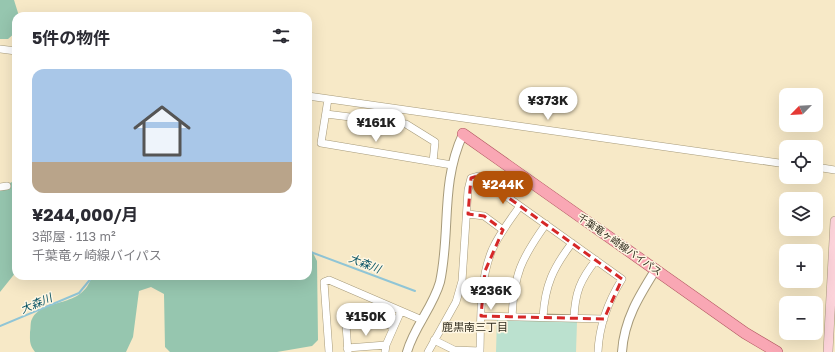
<!DOCTYPE html>
<html lang="ja">
<head>
<meta charset="utf-8">
<style>
	:root { --surface:#fff; --page:#f2f2f3; --text:#2b2b33; --muted:#7c7c81; --accent:#b45309 }
	body { margin:0; font-family:"Golos Text","Noto Sans JP",sans-serif; background:var(--page); color:var(--text); height:100vh; display:flex; flex-direction:column; font-size:15px; white-space:nowrap }
	* { box-sizing:border-box; margin:0 }
	p { font-size:13px; color:var(--muted) }
	.icon { flex:none; width:22px; height:22px; fill:none; stroke:currentColor; stroke-width:2; stroke-linecap:round; stroke-linejoin:round }
	.map { position:relative; flex:1; overflow:hidden }
	.sheet { position:absolute; left:12px; top:12px; width:300px; height:268px; display:flex; flex-direction:column; background:var(--surface); border-radius:12px; box-shadow:0 4px 16px #0002 }
	.sheet>* { flex:none }
	.needle { width:26px; rotate:246deg }
	.buttons { position:absolute; left:779px; top:88px; display:grid; gap:8px }
	.buttons a { display:grid; place-items:center; width:44px; height:44px; border-radius:8px; background:var(--surface); box-shadow:0 4px 16px #0002; font-size:20px }
	.price { position:absolute; translate:-50% -34px; padding:0 9px; border-radius:14px; background:#fff; color:#222; font-size:13px; line-height:26px; filter:drop-shadow(0 1px 2px #0008) }
	.price::after { content:''; position:absolute; left:50%; top:24px; width:12px; height:9px; margin-left:-6px; background:inherit; clip-path:polygon(0 0,100% 0,50% 100%) }
	.price.current { background:var(--accent); color:#fff }
	ul { padding:0; list-style:none }
	li { display:grid; align-content:center; gap:8px; height:212px; padding:0 20px }
	li span { display:grid; place-items:center; height:124px; border-radius:12px; color:#555 }
	li>.icon { margin-inline-start:auto }
	span .icon { width:72px; height:72px; fill:#fffc; stroke-width:1 }
	li b { font-size:17px }
	h2 { display:flex; justify-content:space-between; align-items:center; height:48px; padding:0 20px; font-size:17px }
	.map>svg:first-child { display:block }
</style>
</head>
<body>
<div class="map">
<svg width="835" height="352" viewBox="0 0 835 352">
	<rect width="100%" height="100%" fill="#f7e9c7"/>
	<!-- green -->
	<path fill="#bbe1cf" d="M 497,319 L 577,322 L 576,352 L 496,352 Z"/>
	<!-- forest -->
	<path fill="#96c6af" d="M 0,0 L 14,0 L 19,16 L 16,16 L 16,32 L 8,39 L 0,39 Z
		M 16,180 L 16,272 L 0,292 L 0,188 Z
		M 308,243 L 317,261 L 318,340 L 312,346 L 277,352 L 170,352 L 165,347 L 164,294 L 151,287 L 139,291 L 133,337 L 126,352 L 35,352 C 29,344 30,341 30,332 C 31,328 30,322 32,319 C 44,296 82,310 92,276 L 308,276 Z"/>
	<g fill="none" stroke-linecap="round" stroke-linejoin="round">
		<!-- stream -->
		<path stroke="#90c5d6" stroke-width="2" d="M 308,251 L 415,291
			M 0,326 L 79,293 L 93,276"/>
		<defs>
			<path id="minor" d="M 0,49 L 16,51
				M 308,96 L 786,164
				M 328,99 L 321,143 L 452,165
				M 326,114 L 406,124 L 435,142 L 433,162
				M 816,167 L 835,170
				M 0,187 L 7,186
				M 468,214 L 484,216 L 503,230
				M 481,316 L 604,319
				M 512,317 C 514,274 521,259 546,224
				M 543,317 C 545,285 553,268 572,243
				M 574,318 C 575,293 580,280 596,260
				M 434,340 L 454,350 L 480,351 C 481,317 479,282 492,250 C 499,234 510,220 520,206
				M 347,348 L 386,345
				M 329,352 L 324,282 L 329,280 L 422,320
				M 348,352 L 345,311 L 351,308 L 394,327
				M 385,352 L 386,345 L 401,311
				M 428,352 L 456,302 L 462,281 L 468,190 L 471,178 L 478,176 L 622,279 C 609,300 599,326 598,352"/>
			<path id="tertiary" d="M 407,352 C 414,327 433,307 440,282 C 451,231 440,184 463,134
				M 622,352 C 624,320 639,296 656,269"/>
			<path id="secondary" d="M 828,352 L 835,221"/>
			<path id="primary" d="M 463,134 L 745,333 L 777,352"/>
		</defs>
		<!-- minor casing -->
		<use href="#minor" stroke="#a69a7a" stroke-width="8"/>
		<!-- tertiary casing -->
		<use href="#tertiary" stroke="#a69a7a" stroke-width="10"/>
		<!-- secondary casing -->
		<use href="#secondary" stroke="#a69a7a" stroke-width="10"/>
		<!-- primary casing -->
		<use href="#primary" stroke="#b0565f" stroke-width="12"/>
		<!-- minor -->
		<use href="#minor" stroke="#fff" stroke-width="7"/>
		<!-- tertiary -->
		<use href="#tertiary" stroke="#fff" stroke-width="8"/>
		<!-- secondary -->
		<use href="#secondary" stroke="#fcd3da" stroke-width="9"/>
		<!-- primary -->
		<use href="#primary" stroke="#f9a7b4" stroke-width="11"/>
	</g>
	<!-- marked area -->
	<path fill="none" stroke="#d62828" stroke-width="3" stroke-dasharray="8 5" stroke-linejoin="round" d="M 478,176 L 622,279 L 604,319 L 481,316 L 485,271 L 503,230 L 484,216 L 468,214 L 471,178 Z"/>
	<g text-anchor="middle" dominant-baseline="central" stroke-width="3" stroke-linejoin="round" paint-order="stroke">
		<!-- street labels -->
		<g font-size="10" fill="#312c1f" stroke="#fff7e3">
			<text transform="translate(620 244) rotate(35)">千葉竜ヶ崎線バイパス</text>
		</g>
		<!-- water labels -->
		<g font-size="11" font-style="italic" fill="#065264" stroke="#fff7e3">
			<text transform="translate(365 263) rotate(21)">大森川</text>
			<text transform="translate(36 303) rotate(-23)">大森川</text>
		</g>
		<!-- neighbourhood labels -->
		<g font-size="11" fill="#312c1f" stroke="#fff7e3">
			<text x="475" y="326">鹿黒南三丁目</text>
		</g>
	</g>
</svg>
<div class="buttons">
<a><svg class="needle" viewBox="-14 -14 28 28"><path d="M0-13l5 13h-10z" fill="#e53935"/><path d="M0 13l5-13h-10z" fill="#7c7c81"/></svg></a>
<a><svg class="icon" aria-label="locate" viewBox="0 0 24 24"><circle cx="12" cy="12" r="6"/><path d="M12 2v4M12 18v4M2 12h4M18 12h4"/></svg></a>
<a><svg class="icon" aria-label="layers" viewBox="0 0 24 24"><path d="M12 4l9 5-9 5-9-5zM3 14l9 5 9-5"/></svg></a>
<a>+</a>
<a>−</a>
</div>
<b class="price" style="left:548px;top:121px">¥373K</b>
<b class="price" style="left:376px;top:143px">¥161K</b>
<b class="price current" style="left:503px;top:205px">¥244K</b>
<b class="price" style="left:491px;top:311px">¥236K</b>
<b class="price" style="left:366px;top:337px">¥150K</b>
<section class="sheet">
<h2>5件の物件<svg class="icon" aria-label="filters" viewBox="0 0 24 24"><path d="M4 7h16M4 17h16"/><circle cx="9" cy="7" r="2"/><circle cx="15" cy="17" r="2"/></svg></h2>
<ul>
<li><span style="background:linear-gradient(#a9c7e8 75%,#b9a48a 0)"><svg class="icon" aria-label="home" viewBox="0 0 24 24"><path d="M3 11l9-7 9 7M6 9v11h12V9"/></svg></span><div><b>¥244,000/月</b><p>3部屋 · 113 m²</p><p>千葉竜ヶ崎線バイパス</p></div></li>
</ul>
</section>
</div>
</body>
</html>
